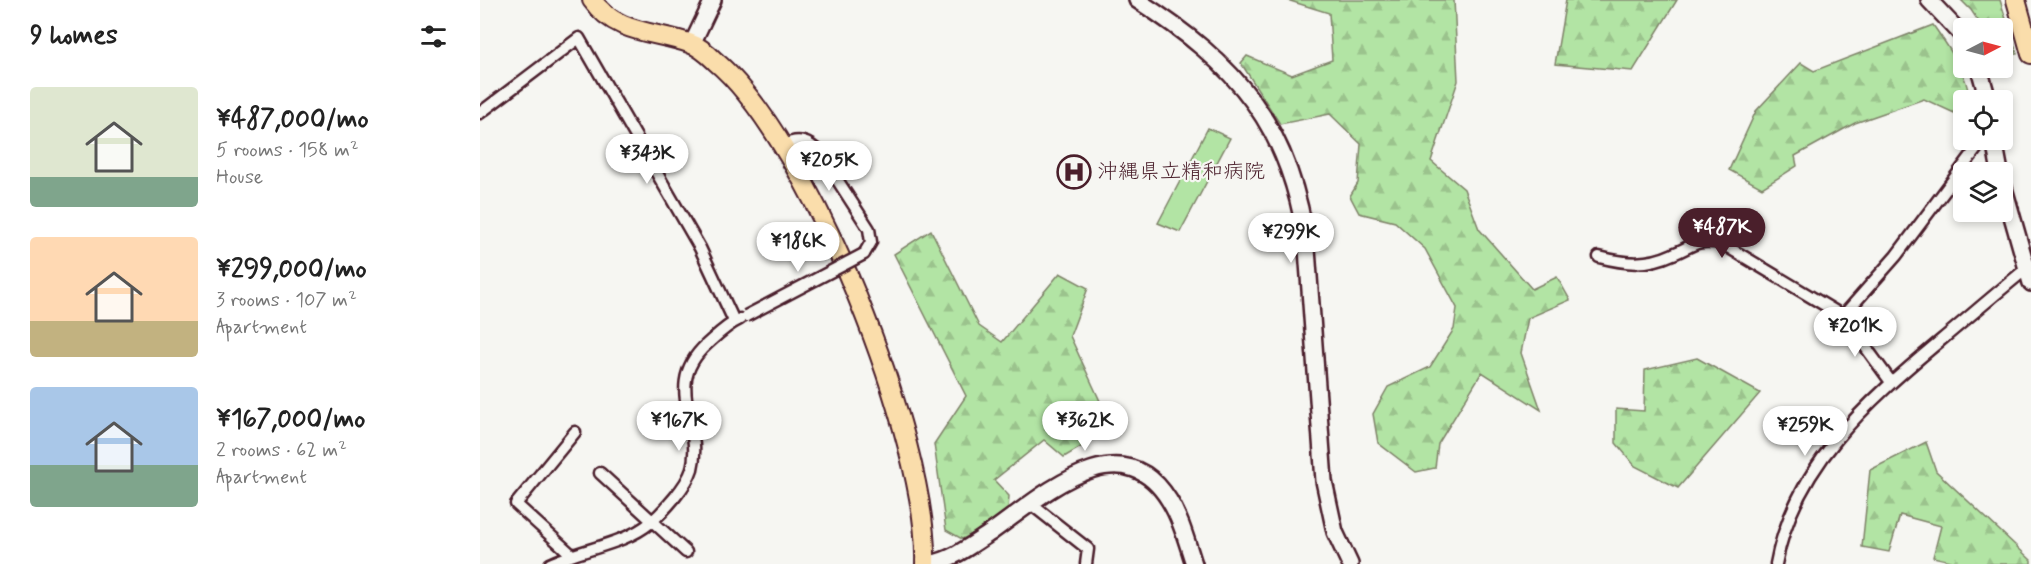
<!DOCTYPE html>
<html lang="en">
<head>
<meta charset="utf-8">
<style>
	:root { --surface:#fff; --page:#f2f2f2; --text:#222; --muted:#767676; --accent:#4a1f2b }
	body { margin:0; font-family:Mynerve,"Klee One",sans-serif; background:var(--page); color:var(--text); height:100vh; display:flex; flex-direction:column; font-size:22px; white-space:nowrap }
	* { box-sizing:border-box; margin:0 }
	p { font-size:20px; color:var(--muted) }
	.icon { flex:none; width:33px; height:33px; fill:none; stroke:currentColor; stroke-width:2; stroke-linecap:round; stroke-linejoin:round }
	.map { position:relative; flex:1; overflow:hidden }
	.drawer { display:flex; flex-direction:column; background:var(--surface); width:480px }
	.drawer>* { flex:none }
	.needle { width:39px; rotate:84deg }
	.tools { position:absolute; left:1473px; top:18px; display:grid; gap:12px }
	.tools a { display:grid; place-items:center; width:60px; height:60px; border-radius:6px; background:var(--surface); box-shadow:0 3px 9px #0003; font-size:30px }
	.price { position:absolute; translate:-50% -51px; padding:0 14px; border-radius:21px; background:#fff; color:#222; font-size:20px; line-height:39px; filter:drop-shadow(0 2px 3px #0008) }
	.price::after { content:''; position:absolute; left:50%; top:36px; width:18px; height:14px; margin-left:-9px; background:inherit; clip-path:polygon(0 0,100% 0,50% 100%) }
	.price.on { background:var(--accent); color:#fff }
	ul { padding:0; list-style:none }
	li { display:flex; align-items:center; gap:18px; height:150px; padding:0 30px }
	li span { display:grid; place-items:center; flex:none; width:168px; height:120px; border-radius:6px; color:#555 }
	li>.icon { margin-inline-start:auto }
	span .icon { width:72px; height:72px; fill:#fffc; stroke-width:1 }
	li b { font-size:26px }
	h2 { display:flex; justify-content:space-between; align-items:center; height:72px; padding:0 30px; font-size:26px }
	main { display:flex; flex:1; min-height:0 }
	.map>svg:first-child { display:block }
</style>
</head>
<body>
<main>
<section class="drawer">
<h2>9 homes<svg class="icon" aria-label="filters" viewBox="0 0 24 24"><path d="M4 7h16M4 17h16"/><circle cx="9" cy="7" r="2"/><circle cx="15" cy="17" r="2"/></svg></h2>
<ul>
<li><span style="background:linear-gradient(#dfe7d0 75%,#7fa58c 0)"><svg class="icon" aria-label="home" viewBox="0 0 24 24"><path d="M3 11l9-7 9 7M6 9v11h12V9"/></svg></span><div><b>¥487,000/mo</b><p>5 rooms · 158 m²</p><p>House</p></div></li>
<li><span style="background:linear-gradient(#ffd9b3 70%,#c2b280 0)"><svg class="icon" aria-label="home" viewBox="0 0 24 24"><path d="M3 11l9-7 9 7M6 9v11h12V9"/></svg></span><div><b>¥299,000/mo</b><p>3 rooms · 107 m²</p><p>Apartment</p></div></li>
<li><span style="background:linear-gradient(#a9c7e8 65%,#7fa58c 0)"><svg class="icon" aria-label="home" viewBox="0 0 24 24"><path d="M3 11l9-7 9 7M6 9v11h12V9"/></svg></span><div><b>¥167,000/mo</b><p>2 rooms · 62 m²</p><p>Apartment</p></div></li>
</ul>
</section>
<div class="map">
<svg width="1551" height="564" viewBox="0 0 1551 564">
	<defs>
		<pattern id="forest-firs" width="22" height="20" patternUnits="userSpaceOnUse" patternTransform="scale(1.5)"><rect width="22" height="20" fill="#b2e4a4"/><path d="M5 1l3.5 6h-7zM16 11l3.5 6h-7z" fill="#9bc38d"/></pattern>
	</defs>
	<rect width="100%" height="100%" fill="#f6f6f2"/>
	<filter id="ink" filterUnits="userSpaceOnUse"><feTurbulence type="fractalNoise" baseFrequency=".0167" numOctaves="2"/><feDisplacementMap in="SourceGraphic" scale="12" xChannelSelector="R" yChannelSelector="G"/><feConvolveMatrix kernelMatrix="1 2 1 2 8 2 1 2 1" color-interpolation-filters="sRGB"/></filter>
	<g filter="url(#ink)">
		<!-- green -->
		<path fill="#b2e4a4" stroke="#7e8268" stroke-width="1.5" d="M 728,128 L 750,138 L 700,232 L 678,223 Z"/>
		<!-- forest -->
		<path fill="url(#forest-firs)" stroke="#7e8268" stroke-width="1.5" d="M 807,0 L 974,0 L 978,81 L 951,161 L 984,189 L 999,229 L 1052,289 L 1077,277 L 1090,300 L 1048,318 L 1041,353 L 1061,410 L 1002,372 L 958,444 L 955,468 L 936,472 L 898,443 L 893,414 L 908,387 L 950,367 L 974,329 L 977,308 L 945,249 L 915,222 L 879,213 L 870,196 L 878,183 L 881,144 L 850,114 L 800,124 L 761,63 L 767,56 L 812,75 L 852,60 L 849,13 Z
			M 1086,0 L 1197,0 L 1153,71 L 1075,64 Z
			M 1481,0 L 1520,0 L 1537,54 L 1523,56 L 1522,28 L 1503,28 L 1491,10 Z
			M 1453,25 C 1470,49 1486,71 1490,100 L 1484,100 L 1483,117 L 1444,99 L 1375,123 L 1315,156 L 1317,166 L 1282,188 L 1249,170 L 1276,111 L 1321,63 L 1334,71 Z
			M 451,230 L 499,326 L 522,342 L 580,273 L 608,288 L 590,336 L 626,414 L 601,447 L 584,457 L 564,440 L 514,480 L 529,496 L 528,510 L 498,532 L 482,539 L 466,530 L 454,444 L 486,396 L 414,254 Z
			M 1217,358 L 1280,393 L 1198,488 L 1155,466 L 1136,443 L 1136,409 L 1164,411 L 1165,370 Z
			M 1446,442 L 1456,471 L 1551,560 L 1551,564 L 1470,564 L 1471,561 L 1453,557 L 1461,526 L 1420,515 L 1409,552 L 1382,547 L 1390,470 Z"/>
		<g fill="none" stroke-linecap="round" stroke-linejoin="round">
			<defs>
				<path id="street" d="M 0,113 L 99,38 L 220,248 L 254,321
					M 303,146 C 319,137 329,142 340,153 L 389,229 L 391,242 L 384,254
					M 1119,257 C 1146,264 1167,266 1193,254 C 1215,245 1215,239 1241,243 L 1363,316 L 1411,382
					M 1363,316 L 1416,256 L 1503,140
					M 120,473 L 206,552
					M 551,504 L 608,549 L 606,564
					M 92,555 L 36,504 L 95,432
					M 70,564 C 102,549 145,544 170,523 C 184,511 207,486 212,469 C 224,423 181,386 227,344 C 237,335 247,325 260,319
					M 1296,564 C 1314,466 1387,402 1460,341 C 1490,316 1520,290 1551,265"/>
				<path id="secondary" d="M 657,0 C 757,64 812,127 827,249 L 844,481 L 855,532 L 870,564
					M 1449,0 L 1484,37
					M 212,44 L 233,0
					M 1499,68 L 1508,100
					M 1514,140 L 1520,172
					M 1522,181 L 1551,283
					M 449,564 C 472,560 490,546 510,533 C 559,499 640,421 689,500 C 701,519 707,543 714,564"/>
				<path id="highway" d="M 112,0 C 136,34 174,31 209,43 C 218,46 228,54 235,61 C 330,140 449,442 445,564
					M 1536,0 L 1551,54"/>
			</defs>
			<!-- street casing -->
			<use href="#street" stroke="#4a1f2b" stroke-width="15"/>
			<!-- secondary casing -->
			<use href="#secondary" stroke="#4a1f2b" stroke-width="20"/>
			<!-- highway casing -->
			<use href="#highway" stroke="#4a1f2b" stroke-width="22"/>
			<!-- street -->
			<use href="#street" stroke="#f6f6f2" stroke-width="10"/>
			<!-- secondary -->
			<use href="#secondary" stroke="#f6f6f2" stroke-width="15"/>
			<!-- highway -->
			<use href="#highway" stroke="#faddab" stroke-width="18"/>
			<defs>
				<path id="street-bridge" d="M 266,316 L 384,254"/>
			</defs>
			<!-- street-bridge casing -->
			<use href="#street-bridge" stroke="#4a1f2b" stroke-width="15" stroke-linecap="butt"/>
			<!-- street-bridge -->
			<use href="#street-bridge" stroke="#f6f6f2" stroke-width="10"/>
		</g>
	</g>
	<!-- icons -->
	<defs>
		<symbol id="hospital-ring" viewBox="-11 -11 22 22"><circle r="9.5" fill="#f6f6f2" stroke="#4a1f2b" stroke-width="1.5"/><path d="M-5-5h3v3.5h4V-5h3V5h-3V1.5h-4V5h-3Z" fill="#4a1f2b"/></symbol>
	</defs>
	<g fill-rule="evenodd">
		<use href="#hospital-ring" x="575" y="153" width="38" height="38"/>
	</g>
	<g text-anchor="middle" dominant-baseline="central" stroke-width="4.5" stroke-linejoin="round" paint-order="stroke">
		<!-- poi labels -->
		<g font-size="21" fill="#4a1f2b" stroke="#f6f6f2" text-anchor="start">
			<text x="617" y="172">沖縄県立精和病院</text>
		</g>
	</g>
</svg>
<div class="tools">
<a><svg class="needle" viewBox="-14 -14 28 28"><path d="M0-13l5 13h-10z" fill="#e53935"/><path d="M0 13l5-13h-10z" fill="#767676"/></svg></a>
<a><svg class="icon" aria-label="locate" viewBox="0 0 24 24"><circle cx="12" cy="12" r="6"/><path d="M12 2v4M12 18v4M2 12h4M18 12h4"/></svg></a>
<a><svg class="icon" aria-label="layers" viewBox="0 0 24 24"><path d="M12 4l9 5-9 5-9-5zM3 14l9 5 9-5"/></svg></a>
</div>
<b class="price" style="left:167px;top:185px">¥343K</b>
<b class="price" style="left:349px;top:192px">¥205K</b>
<b class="price on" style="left:1242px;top:259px">¥487K</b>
<b class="price" style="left:811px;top:264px">¥299K</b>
<b class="price" style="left:318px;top:273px">¥186K</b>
<b class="price" style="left:1375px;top:358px">¥201K</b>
<b class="price" style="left:199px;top:452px">¥167K</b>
<b class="price" style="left:605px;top:452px">¥362K</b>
<b class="price" style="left:1325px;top:457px">¥259K</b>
</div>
</main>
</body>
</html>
